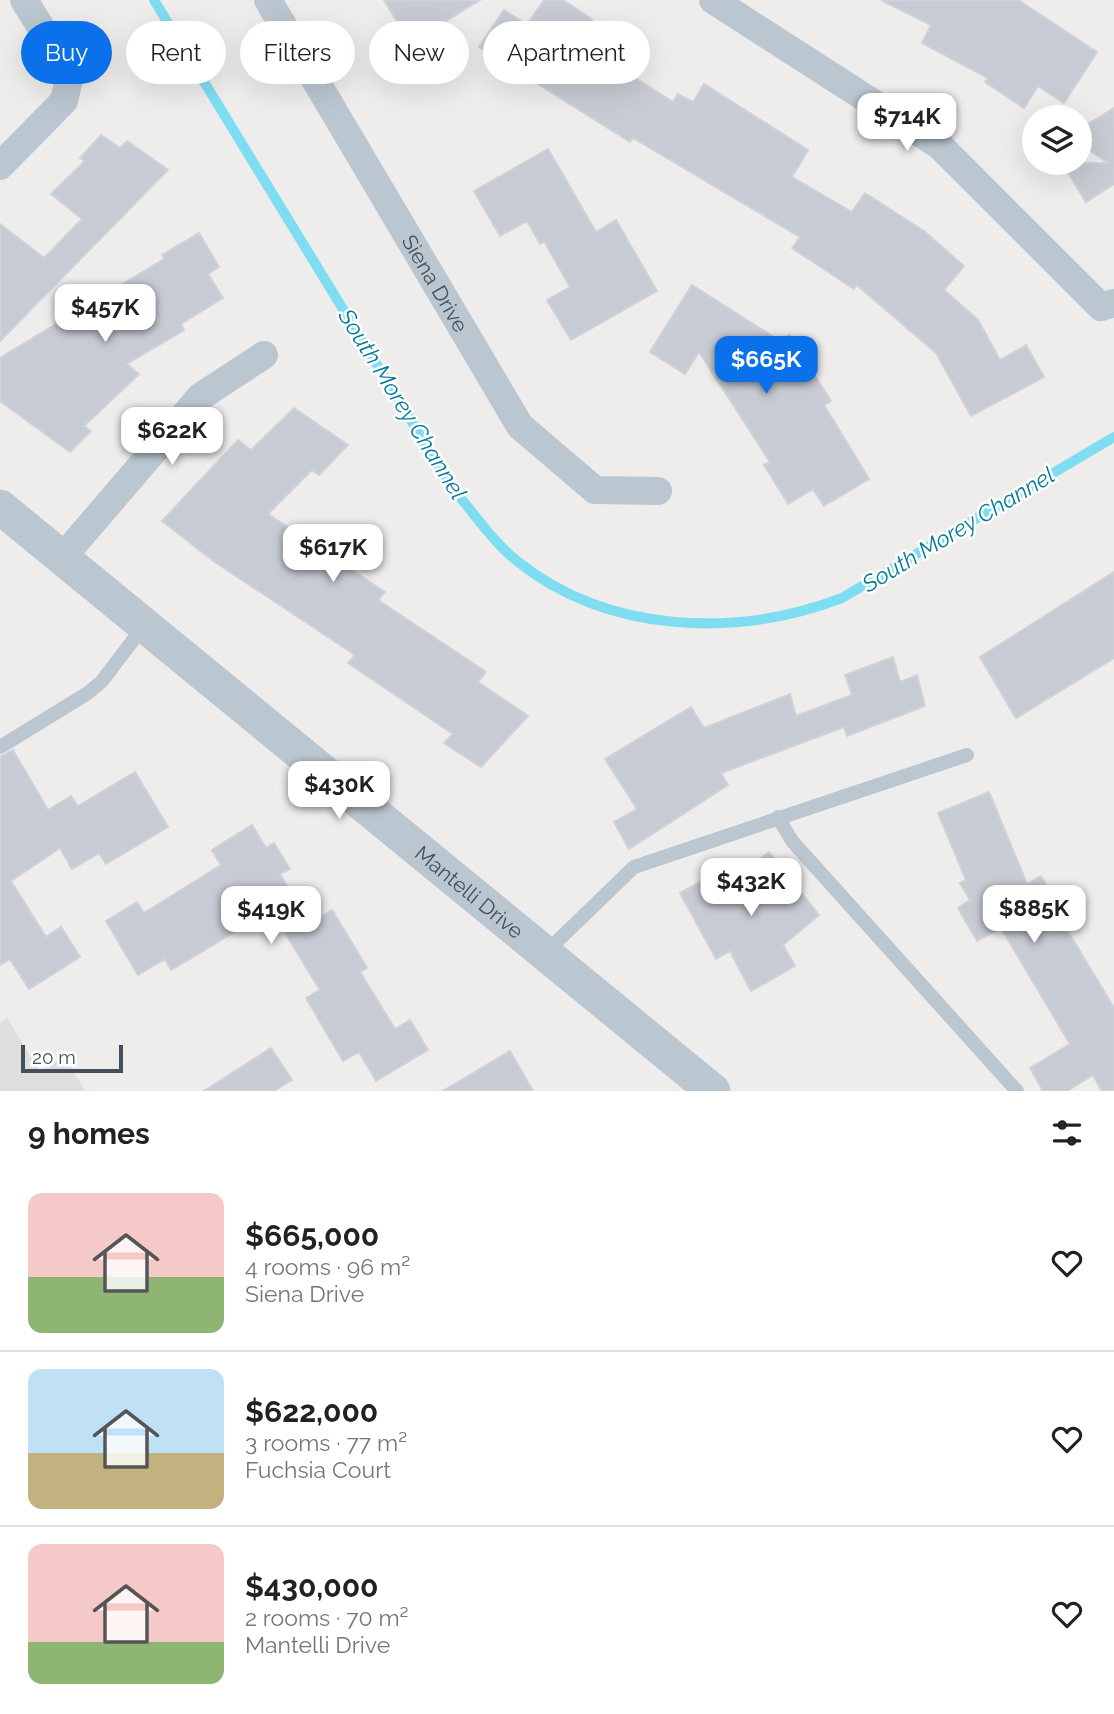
<!DOCTYPE html>
<html lang="en">
<head>
<meta charset="utf-8">
<style>
	:root { --surface:#fff; --page:#f2f2f2; --text:#222; --muted:#767676; --line:#e0e0e0; --accent:#0b71ea }
	body { margin:0; font-family:Raleway,sans-serif; background:var(--page); color:var(--text); height:100vh; display:flex; flex-direction:column; font-size:26px; white-space:nowrap }
	* { box-sizing:border-box; margin:0 }
	p { font-size:23px; color:var(--muted) }
	.icon { flex:none; width:38px; height:38px; fill:none; stroke:currentColor; stroke-width:2; stroke-linecap:round; stroke-linejoin:round }
	.map { position:relative; height:1091px; overflow:hidden }
	.side { display:flex; flex-direction:column; background:var(--surface); flex:1 }
	.side>* { flex:none }
	.hud { position:absolute; left:21px; top:21px; width:700px; height:63px; display:flex; gap:14px }
	.controls { position:absolute; left:1022px; top:105px; display:grid; gap:14px }
	.controls a { display:grid; place-items:center; width:70px; height:70px; border-radius:50%; background:var(--surface); box-shadow:0 7px 28px #0002; font-size:35px }
	.scale { position:absolute; left:21px; bottom:18px; width:102px; box-sizing:border-box; padding-left:7px; border:4px solid #43505b; border-top:0; font-size:19px; line-height:24px; white-space:nowrap; color:#43505b; -webkit-text-stroke:5px #fff; paint-order:stroke }
	.price { position:absolute; translate:-50% -60px; padding:0 16px; border-radius:14px; background:#fff; color:#222; font-size:23px; line-height:46px; filter:drop-shadow(0 2px 4px #0008) }
	.price::after { content:''; position:absolute; left:50%; top:42px; width:21px; height:16px; margin-left:-10px; background:inherit; clip-path:polygon(0 0,100% 0,50% 100%) }
	.price.selected { background:var(--accent); color:#fff }
	ul { padding:0; list-style:none }
	li { display:flex; align-items:center; gap:21px; height:175px; padding:0 28px }
	li+li { border-top:2px solid var(--line) }
	li span { display:grid; place-items:center; flex:none; width:196px; height:140px; border-radius:14px; color:#555 }
	li>.icon { margin-inline-start:auto }
	span .icon { width:84px; height:84px; fill:#fffc; stroke-width:1 }
	li b { font-size:30px }
	h2 { display:flex; justify-content:space-between; align-items:center; height:84px; padding:0 28px; font-size:30px }
	.chip { padding:0 24px; border-radius:32px; background:var(--surface); box-shadow:0 7px 28px #0002; font-size:24px; line-height:63px }
	.chip.selected { background:var(--accent); color:#fff }
	.map>svg:first-child { display:block }
</style>
</head>
<body>
<div class="map">
<svg width="1114" height="1091" viewBox="0 0 1114 1091">
	<rect width="100%" height="100%" fill="#efecec"/>
	<!-- education -->
	<path fill="#e0ddde" d="M 7,1018 L 40,1072 L 65,1057 L 85,1091 L 0,1091 L 0,1023 Z"/>
	<g fill="none" stroke-linecap="round" stroke-linejoin="round">
		<!-- stream -->
		<path stroke="#7fddf2" stroke-width="10" d="M 154,0 L 453,489 C 473,512 493,542 517,561 C 608,634 737,638 842,598 L 1114,437"/>
	</g>
	<!-- building -->
	<path fill="#c7cbd3" stroke="#cfd2d9" stroke-width="2" d="M 384,0 L 480,0 L 410,43 Z
		M 544,0 L 563,0 L 592,19 L 590,22 L 642,54 L 629,74 L 673,102 L 678,94 L 693,102 L 704,84 L 808,150 L 792,177 L 852,212 L 865,193 L 924,231 L 964,266 L 944,290 L 978,320 L 1000,360 L 1026,345 L 1044,377 L 971,416 L 936,353 L 857,285 L 854,289 L 792,248 L 800,237 L 633,138 L 630,142 L 479,47 L 504,10 L 527,25 Z
		M 881,0 L 1018,0 L 1097,52 L 1064,103 L 1038,86 L 1024,108 L 985,82 L 988,78 L 922,43 L 931,25 Z
		M 1114,108 L 1114,184 L 1086,202 L 1062,163 L 1108,163 L 1080,144 L 1080,129 Z
		M 101,135 L 120,148 L 127,141 L 168,170 L 0,341 L 0,224 L 44,258 L 82,219 L 51,194 L 85,161 L 80,158 Z
		M 548,149 L 596,232 L 616,220 L 657,291 L 571,340 L 547,300 L 570,287 L 544,241 L 540,244 L 527,221 L 500,236 L 474,191 Z
		M 199,233 L 219,267 L 208,274 L 223,298 L 181,324 L 184,330 L 127,364 L 139,374 L 84,426 L 91,431 L 70,452 L 0,401 L 0,358 L 164,259 L 162,255 Z
		M 692,285 L 780,341 L 789,335 L 831,401 L 824,405 L 869,479 L 824,506 L 813,489 L 788,504 L 764,465 L 770,462 L 699,352 L 685,374 L 650,352 Z
		M 294,408 L 348,445 L 319,475 L 312,470 L 268,514 L 385,592 L 378,600 L 486,672 L 478,682 L 528,716 L 481,767 L 444,743 L 453,734 L 348,663 L 355,655 L 212,560 L 162,521 L 238,440 L 251,450 Z
		M 1114,572 L 1114,658 L 1016,718 L 980,657 Z
		M 893,657 L 900,682 L 917,675 L 925,706 L 847,736 L 844,727 L 721,773 L 728,785 L 629,849 L 614,822 L 637,809 L 605,759 L 691,707 L 704,728 L 790,694 L 796,716 L 852,695 L 845,675 Z
		M 13,750 L 48,810 L 71,796 L 78,806 L 135,772 L 168,827 L 106,864 L 99,853 L 72,869 L 60,848 L 11,881 L 46,937 L 61,927 L 80,957 L 29,989 L 10,959 L 0,965 L 0,757 Z
		M 989,792 L 1027,884 L 1041,876 L 1058,905 L 1054,908 L 1114,1008 L 1114,1091 L 1102,1091 L 1093,1075 L 1067,1091 L 1043,1091 L 1030,1068 L 1070,1044 L 1001,928 L 977,941 L 958,908 L 970,900 L 960,883 L 966,880 L 938,813 Z
		M 252,825 L 266,848 L 274,843 L 290,869 L 280,874 L 310,924 L 332,910 L 367,968 L 360,972 L 395,1029 L 410,1020 L 428,1050 L 376,1081 L 359,1052 L 343,1061 L 306,998 L 320,990 L 271,910 L 171,970 L 165,959 L 138,975 L 106,921 L 137,902 L 144,913 L 221,865 L 212,850 Z
		M 769,852 L 819,915 L 783,945 L 795,966 L 751,991 L 730,951 L 716,959 L 680,893 L 718,872 L 726,886 Z
		M 271,1048 L 292,1080 L 274,1091 L 204,1091 Z
		M 510,1051 L 533,1091 L 443,1091 Z"/>
	<g fill="none" stroke-linecap="round" stroke-linejoin="round">
		<!-- service -->
		<path stroke="#bbc7d0" stroke-width="14" d="M 0,747 L 88,693 L 102,681 L 144,626
			M 778,817 L 792,841 L 1017,1091
			M 545,953 L 634,867 L 967,755"/>
		<!-- minor -->
		<g stroke="#bbc7d0" stroke-width="28">
			<path id="s1" d="M 268,0 L 520,426 L 595,490 L 658,491"/>
			<path d="M 713,0 L 940,146 L 1101,307 L 1114,303"/>
			<path d="M 0,166 L 64,101 L 70,75 L 24,0"/>
			<path d="M 62,558 L 200,397 L 264,355"/>
		</g>
		<!-- tertiary -->
		<path stroke="#bbc7d0" stroke-width="35" id="s2" d="M 0,507 L 713,1091"/>
	</g>
	<g text-anchor="middle" dominant-baseline="central" stroke-width="5" stroke-linejoin="round" paint-order="stroke">
		<!-- street labels -->
		<g font-size="21" fill="#43505b" stroke="#fff">
			<text stroke="none"><textPath href="#s1" startOffset="329">Siena Drive</textPath></text>
			<text stroke="none"><textPath href="#s2" startOffset="607">Mantelli Drive</textPath></text>
		</g>
		<!-- water labels -->
		<g font-size="23" font-style="italic" fill="#037c97" stroke="#fff">
			<text transform="translate(403 404) rotate(58)">South Morey Channel</text>
			<text transform="translate(958 529) rotate(-31)">South Morey Channel</text>
		</g>
	</g>
</svg>
<div class="controls">
<a><svg class="icon" aria-label="layers" viewBox="0 0 24 24"><path d="M12 4l9 5-9 5-9-5zM3 14l9 5 9-5"/></svg></a>
</div>
<div class="scale">20 m</div>
<b class="price" style="left:907px;top:153px">$714K</b>
<b class="price" style="left:105px;top:344px">$457K</b>
<b class="price selected" style="left:766px;top:396px">$665K</b>
<b class="price" style="left:172px;top:467px">$622K</b>
<b class="price" style="left:333px;top:584px">$617K</b>
<b class="price" style="left:339px;top:821px">$430K</b>
<b class="price" style="left:751px;top:918px">$432K</b>
<b class="price" style="left:1034px;top:945px">$885K</b>
<b class="price" style="left:271px;top:946px">$419K</b>
<div class="hud">
<a class="chip selected">Buy</a>
<a class="chip">Rent</a>
<a class="chip">Filters</a>
<a class="chip">New</a>
<a class="chip">Apartment</a>
</div>
</div>
<section class="side">
<h2>9 homes<svg class="icon" aria-label="filters" viewBox="0 0 24 24"><path d="M4 7h16M4 17h16"/><circle cx="9" cy="7" r="2"/><circle cx="15" cy="17" r="2"/></svg></h2>
<ul>
<li><span style="background:linear-gradient(#f6c9c9 60%,#8fb573 0)"><svg class="icon" aria-label="home" viewBox="0 0 24 24"><path d="M3 11l9-7 9 7M6 9v11h12V9"/></svg></span><div><b>$665,000</b><p>4 rooms · 96 m²</p><p>Siena Drive</p></div><svg class="icon" aria-label="heart" viewBox="0 0 24 24"><path d="M12 20l-8-8c-3-5 5-10 8-4 3-6 11-1 8 4z"/></svg></li>
<li><span style="background:linear-gradient(#bfe0f5 60%,#c2b280 0)"><svg class="icon" aria-label="home" viewBox="0 0 24 24"><path d="M3 11l9-7 9 7M6 9v11h12V9"/></svg></span><div><b>$622,000</b><p>3 rooms · 77 m²</p><p>Fuchsia Court</p></div><svg class="icon" aria-label="heart" viewBox="0 0 24 24"><path d="M12 20l-8-8c-3-5 5-10 8-4 3-6 11-1 8 4z"/></svg></li>
<li><span style="background:linear-gradient(#f6c9c9 70%,#8fb573 0)"><svg class="icon" aria-label="home" viewBox="0 0 24 24"><path d="M3 11l9-7 9 7M6 9v11h12V9"/></svg></span><div><b>$430,000</b><p>2 rooms · 70 m²</p><p>Mantelli Drive</p></div><svg class="icon" aria-label="heart" viewBox="0 0 24 24"><path d="M12 20l-8-8c-3-5 5-10 8-4 3-6 11-1 8 4z"/></svg></li>
</ul>
</section>
</body>
</html>
